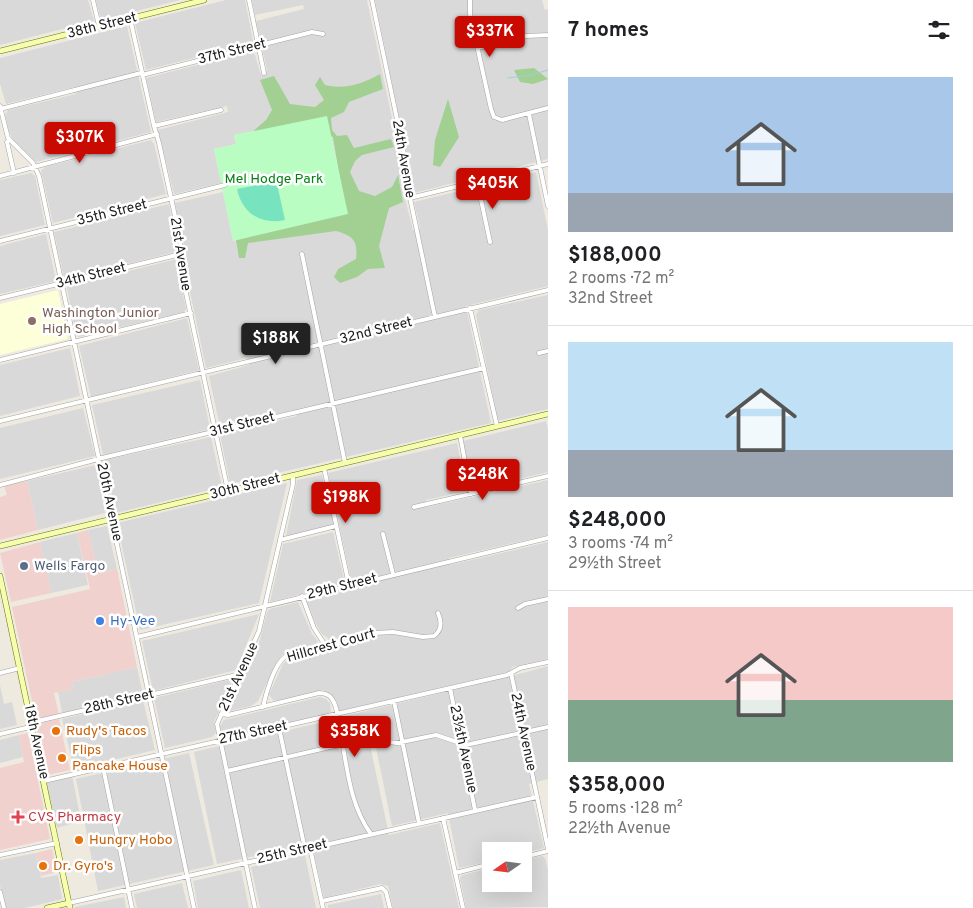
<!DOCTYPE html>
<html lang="en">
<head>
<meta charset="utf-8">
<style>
	:root { --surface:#fff; --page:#f2f2f2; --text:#202124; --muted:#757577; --line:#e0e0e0; --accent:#c80a00 }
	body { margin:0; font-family:Overpass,sans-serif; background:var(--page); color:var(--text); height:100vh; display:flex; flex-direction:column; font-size:19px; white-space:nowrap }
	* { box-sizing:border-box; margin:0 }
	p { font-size:16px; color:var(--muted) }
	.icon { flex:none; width:28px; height:28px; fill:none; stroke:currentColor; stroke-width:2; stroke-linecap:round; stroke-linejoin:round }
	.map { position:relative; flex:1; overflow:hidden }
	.details { display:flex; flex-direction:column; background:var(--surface); width:425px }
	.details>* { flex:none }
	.needle { width:32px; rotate:256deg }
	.fabs { position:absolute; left:482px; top:842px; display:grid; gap:10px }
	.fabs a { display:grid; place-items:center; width:50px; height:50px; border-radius:0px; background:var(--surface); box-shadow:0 5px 20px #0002; font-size:25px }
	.price { position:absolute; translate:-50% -42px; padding:0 11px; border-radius:5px; background:var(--accent); color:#fff; font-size:16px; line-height:32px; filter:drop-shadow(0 1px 2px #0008) }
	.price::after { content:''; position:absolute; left:50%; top:30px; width:15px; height:11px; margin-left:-8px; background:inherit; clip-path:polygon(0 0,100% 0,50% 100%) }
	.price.selected { background:#222; color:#fff }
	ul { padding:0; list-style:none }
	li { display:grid; align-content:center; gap:10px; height:265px; padding:0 20px }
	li+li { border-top:1px solid var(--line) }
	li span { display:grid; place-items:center; height:155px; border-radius:0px; color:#555 }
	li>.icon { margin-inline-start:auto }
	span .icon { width:90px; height:90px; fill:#fffc; stroke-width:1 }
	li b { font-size:21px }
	h2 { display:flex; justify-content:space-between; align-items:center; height:60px; padding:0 20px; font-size:21px }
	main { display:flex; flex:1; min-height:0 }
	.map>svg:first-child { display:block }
</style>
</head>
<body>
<main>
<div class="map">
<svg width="548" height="908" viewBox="0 0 548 908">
	<rect width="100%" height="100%" fill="#eeeae0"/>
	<!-- residential -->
	<path fill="#dad9d9" d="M 0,0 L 88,0 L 94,21 L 0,45 Z
		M 96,0 L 180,0 L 101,20 Z
		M 226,0 L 245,0 L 253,41 L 250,44 L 146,70 L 135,23 Z
		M 252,0 L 367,0 L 400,156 L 401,183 L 413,230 L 420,228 L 414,202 L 536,172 L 548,230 L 548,286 L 466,306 L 491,423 L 230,484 L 220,434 L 297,416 L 295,410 L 220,427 L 209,376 L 249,365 L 247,358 L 206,368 L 186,273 L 185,252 L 175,203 L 223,192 L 233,241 L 348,214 L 327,116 L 234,135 L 236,144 L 214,149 L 221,183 L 174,194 L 158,130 L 228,112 L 227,106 L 156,122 L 146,78 L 252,51 L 255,55 L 261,75 L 267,70 L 256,21 L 304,9 L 303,5 L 255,15 Z
		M 375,0 L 542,0 L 545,10 L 548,9 L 548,159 L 414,193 L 412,190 L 405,147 Z
		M 127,26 L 151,132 L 36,162 L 13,140 L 9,131 L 5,115 L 8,110 L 76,94 L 74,87 L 6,104 L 0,84 L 0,58 Z
		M 151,140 L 154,144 L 166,194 L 53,223 L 41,171 L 45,167 Z
		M 31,173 L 35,176 L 45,225 L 0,236 L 0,180 Z
		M 169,204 L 177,248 L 175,252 L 68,279 L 64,278 L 54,232 Z
		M 46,234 L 56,281 L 0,294 L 0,246 Z
		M 177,259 L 179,277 L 186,309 L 184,312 L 79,337 L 76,335 L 67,288 L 68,286 Z
		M 548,295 L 548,409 L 498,421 L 476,315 L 479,310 Z
		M 187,318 L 199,370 L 91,397 L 79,346 Z
		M 70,348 L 80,396 L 0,416 L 0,365 Z
		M 200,380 L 210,429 L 103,455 L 92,405 Z
		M 83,408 L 95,456 L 0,479 L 0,428 Z
		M 546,421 L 548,429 L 548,472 L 473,490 L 463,441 Z
		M 211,437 L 222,487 L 116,513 L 104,460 Z
		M 457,443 L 467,491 L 426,500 L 427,507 L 548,480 L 548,535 L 449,558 L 450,565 L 548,542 L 548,659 L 513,667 L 508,672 L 339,711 L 333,696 L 323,690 L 278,701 L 273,700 L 269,694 L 283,664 L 288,660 L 331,648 L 328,638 L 322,634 L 317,626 L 307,602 L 309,599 L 353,589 L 328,473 Z
		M 96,465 L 105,513 L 38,530 L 27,481 Z
		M 322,475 L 334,525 L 286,536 L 297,480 Z
		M 287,483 L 259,603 L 140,630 L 117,523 Z
		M 107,526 L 117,569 L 98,573 L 88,530 Z
		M 333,532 L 345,583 L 270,602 L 283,544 Z
		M 77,533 L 88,585 L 51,593 L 40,542 Z
		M 298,602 L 312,634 L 318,641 L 316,644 L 283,654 L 278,660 L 258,701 L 251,706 L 230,711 L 228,709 L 259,643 L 267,612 L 270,609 Z
		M 259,614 L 236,670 L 153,691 L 142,641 Z
		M 548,666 L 548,779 L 529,784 L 544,848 L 524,853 L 524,851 L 491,851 L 491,861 L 459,868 L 448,813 L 392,826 L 373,733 L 368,733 L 345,738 L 341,717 L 508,677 Z
		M 137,667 L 143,695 L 62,713 L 58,692 L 73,689 L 72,682 Z
		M 229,680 L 232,682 L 214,722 L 216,733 L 212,737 L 165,748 L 154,698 Z
		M 0,685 L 4,704 L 12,702 L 17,725 L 0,729 Z
		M 320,697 L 326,699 L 330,703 L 331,714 L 224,739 L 222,737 L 220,726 L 224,720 Z
		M 143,700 L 155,750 L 74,769 L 62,719 Z
		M 332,720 L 339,751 L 370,745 L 389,835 L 440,823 L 459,908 L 393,908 L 388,886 L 380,884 L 324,898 L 312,844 L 217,864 L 194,752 Z
		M 19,735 L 23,757 L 0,763 L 0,740 Z
		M 189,753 L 214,865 L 98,891 L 76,779 Z
		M 72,775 L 81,821 L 57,828 L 46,782 Z
		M 36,853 L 41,878 L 58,875 L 62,899 L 25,908 L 5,908 L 0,885 L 0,860 Z
		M 305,855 L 316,908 L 260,908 L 251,867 Z
		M 542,856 L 545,858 L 548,870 L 548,907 L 466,908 L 460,878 L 462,875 L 491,868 L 491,884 L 524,884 L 524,860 Z
		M 241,870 L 249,908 L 198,908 L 193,881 Z
		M 182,883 L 188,908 L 137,908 L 134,894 Z
		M 381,894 L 384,908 L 328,908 L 328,905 Z
		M 124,897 L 126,908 L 75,908 L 75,907 Z"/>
	<!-- commercial -->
	<path fill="#f1d1ce" d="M 27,481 L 38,530 L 0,540 L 0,497 L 7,495 L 4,486 Z
		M 88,530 L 98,573 L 117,569 L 137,667 L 72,682 L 73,689 L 54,693 L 59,715 L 36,720 L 12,607 L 90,589 L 77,533 Z
		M 40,542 L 51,593 L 11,602 L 0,553 Z
		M 59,719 L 70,770 L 47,775 L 36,724 Z
		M 28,733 L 50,839 L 0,850 L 0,768 L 24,762 L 19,735 Z
		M 52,849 L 57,872 L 41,876 L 36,853 Z"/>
	<!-- education -->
	<path fill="#fdffd9" d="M 58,290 L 68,339 L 0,355 L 0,304 Z"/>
	<!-- forest -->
	<path fill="#a1d092" d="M 534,68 L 548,79 L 533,84 L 520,82 L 514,70 Z
		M 380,74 L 383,89 L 349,102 L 344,112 L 331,118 L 332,130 L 337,136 L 347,135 L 354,148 L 391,139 L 394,147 L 362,155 L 355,161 L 350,172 L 359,191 L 375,196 L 392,187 L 398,175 L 403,202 L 389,208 L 379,246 L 385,268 L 368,269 L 357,277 L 340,283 L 334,277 L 338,269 L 356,259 C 358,240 353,236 336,231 L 248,243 L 245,258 L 239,258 L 236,240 L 345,209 L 333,137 L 299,126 L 250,134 L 266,120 L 272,110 L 260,80 L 274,76 L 290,104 L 315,107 L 324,100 L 315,85 L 320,77 L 325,85 C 345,90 362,84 380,74 Z
		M 448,99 L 459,137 L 440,167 L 433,165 L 435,140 Z"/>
	<!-- park -->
	<path fill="#b9fdc2" d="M 327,116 L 348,214 L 233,241 L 214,149 L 236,144 L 234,135 Z"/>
	<!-- pitch -->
	<path fill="#78e3bf" d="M 273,182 L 277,184 L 285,220 C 262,225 242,214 237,189 Z"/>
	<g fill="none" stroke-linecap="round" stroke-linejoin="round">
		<!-- stream -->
		<path stroke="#9dcddf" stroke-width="1" d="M 508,78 L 531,75 L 548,70"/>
		<defs>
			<path id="street" d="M 93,0 L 99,26
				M 249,0 L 264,73
				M 372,0 L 403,148 L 410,198 L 435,317
				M 470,0 L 470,14 L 491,109 L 494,117 L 502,120 L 548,108
				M 130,18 L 154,126 L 159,143 L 180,239 L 183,279 L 228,491
				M 478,48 L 526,36 L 548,35
				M 142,75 L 312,32 L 323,34
				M 0,106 L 8,138 L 33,163 L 39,176 L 194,908
				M 0,109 L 141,73
				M 529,114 L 548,206
				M 154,126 L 221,110
				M 7,142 L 14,173
				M 0,176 L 157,134
				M 477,181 L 490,242
				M 410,198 L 548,164
				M 0,241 L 225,185
				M 302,254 L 345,463
				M 0,298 L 181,254
				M 470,308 L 497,426
				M 539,353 L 548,351
				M 0,360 L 191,313
				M 0,421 L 548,290
				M 460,435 L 471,494
				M 324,468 L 349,585
				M 0,485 L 106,457 L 484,368
				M 414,507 L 548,476
				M 383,534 L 393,574
				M 280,540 L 336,526
				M 302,596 L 314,628 L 325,645
				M 518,608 L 525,604 L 548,599
				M 137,637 L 548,538
				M 0,673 L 20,668
				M 511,673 L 548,849
				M 450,688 L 475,810
				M 394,701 L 419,823
				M 263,707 C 266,693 274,664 286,656 L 325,645 L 343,643 L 375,633 L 393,632 L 423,637 L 434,636 C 442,630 442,622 438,613
				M 221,714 L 228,715 L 319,693 C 324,693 329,694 332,699 C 338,707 338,720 340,730 C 347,765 349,804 371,834
				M 279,728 L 305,849
				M 0,734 L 26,728 L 36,722 L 42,720 L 232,676 L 239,676
				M 103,767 L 132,908
				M 227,771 L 365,739 L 397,743 L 436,735 L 466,745 L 548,727
				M 44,781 L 507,675 L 520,668 L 548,662
				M 443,818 L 463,908
				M 310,848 L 323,908
				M 0,855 L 57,843
				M 524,857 L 548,851
				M 455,873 L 491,864
				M 0,892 L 4,908
				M 322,901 L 382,888 L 386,892 L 390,908
				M 69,903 L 537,797
				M 255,908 L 217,724 L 259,631 L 293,484 L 293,475"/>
			<path id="secondary" d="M 0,51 L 204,0
				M 0,546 L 548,414
				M 0,576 L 70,908
				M 47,908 L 69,903"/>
		</defs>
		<!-- street casing -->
		<use href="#street" stroke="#a3a3a3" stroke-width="5"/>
		<!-- secondary casing -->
		<use href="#secondary" stroke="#637600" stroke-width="6"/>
		<!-- street -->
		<use href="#street" stroke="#fff" stroke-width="4"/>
		<!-- secondary -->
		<use href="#secondary" stroke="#f6fdaf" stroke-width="5"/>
	</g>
	<!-- markers -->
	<circle fill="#8d6e63" stroke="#fff" stroke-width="2" cx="32" cy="321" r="5"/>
	<circle fill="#5c6f8a" stroke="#fff" stroke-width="2" cx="24" cy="566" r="5"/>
	<circle fill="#3f7fe0" stroke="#fff" stroke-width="2" cx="100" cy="621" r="5"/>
	<g fill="#e8710a" stroke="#fff" stroke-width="2">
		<circle cx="56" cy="731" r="5"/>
		<circle cx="62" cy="758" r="5"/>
		<circle cx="79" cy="840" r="5"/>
		<circle cx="43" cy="866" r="5"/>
	</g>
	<path fill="#e0444e" stroke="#fff" stroke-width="2" d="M15.5 809.5h5v5h5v5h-5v5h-5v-5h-5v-5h5z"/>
	<g text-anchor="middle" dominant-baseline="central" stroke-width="5" stroke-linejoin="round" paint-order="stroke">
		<!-- street labels -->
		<g font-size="14" fill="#1c1c1c" stroke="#fff">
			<text transform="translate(102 26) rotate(-14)">38th Street</text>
			<text transform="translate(232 52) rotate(-14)">37th Street</text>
			<text transform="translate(403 159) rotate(80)">24th Avenue</text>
			<text transform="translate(112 213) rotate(-14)">35th Street</text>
			<text transform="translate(180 254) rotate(81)">21st Avenue</text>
			<text transform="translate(91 276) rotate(-14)">34th Street</text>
			<text transform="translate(376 331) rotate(-14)">32nd Street</text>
			<text transform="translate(242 425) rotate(-14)">31st Street</text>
			<text transform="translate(245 487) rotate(-14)">30th Street</text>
			<text transform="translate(109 502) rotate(78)">20th Avenue</text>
			<text transform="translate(342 587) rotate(-14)">29th Street</text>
			<text transform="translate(331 646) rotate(-16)">Hillcrest Court</text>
			<text transform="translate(239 677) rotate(-65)">21st Avenue</text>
			<text transform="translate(119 702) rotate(-13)">28th Street</text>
			<text transform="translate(523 732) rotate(78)">24th Avenue</text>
			<text transform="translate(253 733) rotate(-12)">27th Street</text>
			<text transform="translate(36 742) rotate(78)">18th Avenue</text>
			<text transform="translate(463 749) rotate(78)">23½th Avenue</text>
			<text transform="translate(292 852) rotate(-13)">25th Street</text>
		</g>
		<!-- park labels -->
		<g font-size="14" fill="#047f14" stroke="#fff">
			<text x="274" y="179">Mel Hodge Park</text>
		</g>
		<!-- education labels -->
		<g font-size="14" fill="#785e54" stroke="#fff" text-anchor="start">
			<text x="42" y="313">Washington Junior<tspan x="42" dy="16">High School</tspan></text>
		</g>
		<!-- service labels -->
		<g font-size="14" fill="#4e5e75" stroke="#fff" text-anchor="start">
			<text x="34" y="566">Wells Fargo</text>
		</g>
		<!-- shop labels -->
		<g font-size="14" fill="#366cbe" stroke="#fff" text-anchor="start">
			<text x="110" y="621">Hy-Vee</text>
		</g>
		<!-- food labels -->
		<g font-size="14" fill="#c56008" stroke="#fff" text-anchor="start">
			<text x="66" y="731">Rudy's Tacos</text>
			<text x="72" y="750">Flips<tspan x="72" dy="16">Pancake House</tspan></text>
			<text x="89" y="840">Hungry Hobo</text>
			<text x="53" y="866">Dr. Gyro's</text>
		</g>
		<!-- health labels -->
		<g font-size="14" fill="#be3a42" stroke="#fff" text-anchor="start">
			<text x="28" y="817">CVS Pharmacy</text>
		</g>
	</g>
</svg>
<div class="fabs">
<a><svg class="needle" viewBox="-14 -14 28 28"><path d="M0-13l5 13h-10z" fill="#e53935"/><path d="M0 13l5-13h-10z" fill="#757577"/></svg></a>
</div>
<b class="price" style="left:490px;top:58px">$337K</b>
<b class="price" style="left:80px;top:164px">$307K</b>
<b class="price" style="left:493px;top:210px">$405K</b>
<b class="price selected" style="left:276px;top:365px">$188K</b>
<b class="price" style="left:483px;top:501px">$248K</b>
<b class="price" style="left:346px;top:524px">$198K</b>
<b class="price" style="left:355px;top:758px">$358K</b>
</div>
<section class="details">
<h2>7 homes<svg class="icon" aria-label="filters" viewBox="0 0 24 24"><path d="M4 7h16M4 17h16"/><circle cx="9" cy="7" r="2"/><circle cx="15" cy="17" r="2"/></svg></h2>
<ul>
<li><span style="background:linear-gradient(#a9c7e8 75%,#9aa5b1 0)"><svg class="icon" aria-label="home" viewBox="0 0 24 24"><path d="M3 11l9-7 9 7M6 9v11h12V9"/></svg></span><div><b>$188,000</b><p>2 rooms · 72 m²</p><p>32nd Street</p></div></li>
<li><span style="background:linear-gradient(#bfe0f5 70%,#9aa5b1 0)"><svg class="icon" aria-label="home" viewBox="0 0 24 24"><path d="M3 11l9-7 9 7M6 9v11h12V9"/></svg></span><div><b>$248,000</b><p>3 rooms · 74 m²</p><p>29½th Street</p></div></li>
<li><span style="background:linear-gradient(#f6c9c9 60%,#7fa58c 0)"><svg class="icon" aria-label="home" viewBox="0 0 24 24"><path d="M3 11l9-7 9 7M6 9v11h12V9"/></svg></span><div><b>$358,000</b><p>5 rooms · 128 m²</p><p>22½th Avenue</p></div></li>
</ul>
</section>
</main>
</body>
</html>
